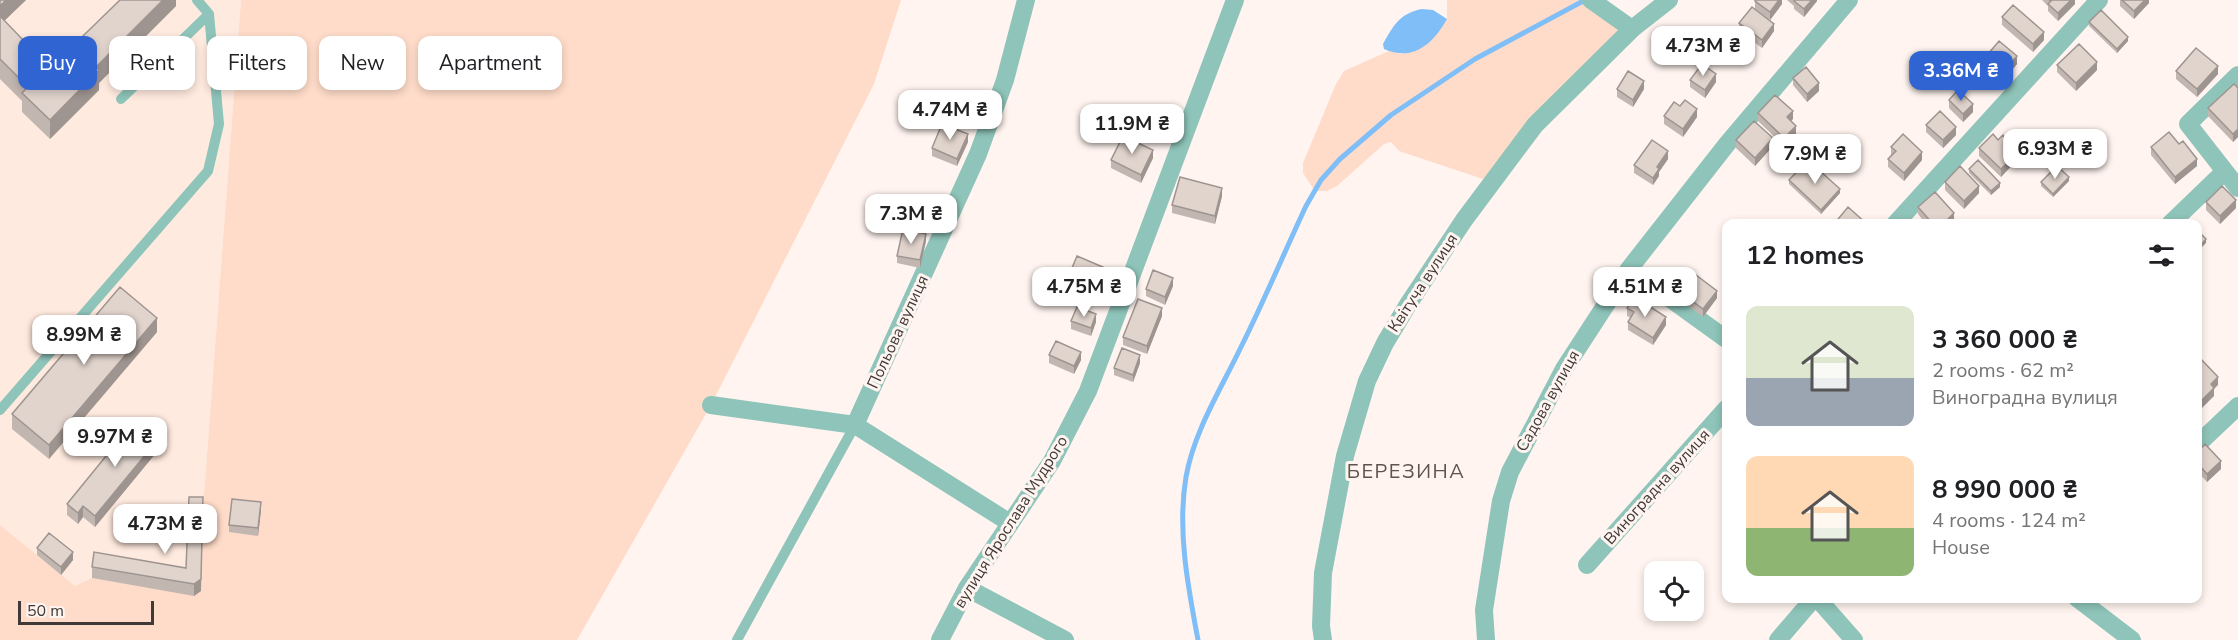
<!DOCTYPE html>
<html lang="en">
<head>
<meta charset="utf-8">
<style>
	:root { --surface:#fff; --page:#f6f6f6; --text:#202124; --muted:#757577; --accent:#3164d3 }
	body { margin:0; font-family:"Nunito Sans",sans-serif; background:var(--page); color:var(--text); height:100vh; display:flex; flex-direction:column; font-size:22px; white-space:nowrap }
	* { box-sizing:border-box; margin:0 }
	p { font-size:20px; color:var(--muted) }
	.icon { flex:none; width:33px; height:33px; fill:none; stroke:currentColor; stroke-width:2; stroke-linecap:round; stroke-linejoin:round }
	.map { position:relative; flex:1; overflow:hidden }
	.drawer { position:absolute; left:1722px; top:219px; width:480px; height:384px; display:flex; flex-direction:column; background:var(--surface); border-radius:12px; box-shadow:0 3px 9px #0003 }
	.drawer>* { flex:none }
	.guide { position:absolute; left:18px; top:36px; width:570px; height:54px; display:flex; gap:12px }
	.tools { position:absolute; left:1644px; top:561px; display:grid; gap:12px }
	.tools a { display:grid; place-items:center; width:60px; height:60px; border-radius:12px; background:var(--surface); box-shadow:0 3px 9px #0003; font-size:30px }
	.scale { position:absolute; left:18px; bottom:15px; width:136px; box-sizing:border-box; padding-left:6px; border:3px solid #3f3a37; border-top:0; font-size:16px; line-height:21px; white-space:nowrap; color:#3f3a37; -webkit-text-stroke:4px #fff4ef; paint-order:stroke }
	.price { position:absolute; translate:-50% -51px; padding:0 14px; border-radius:12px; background:#fff; color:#222; font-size:20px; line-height:39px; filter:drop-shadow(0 2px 3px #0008) }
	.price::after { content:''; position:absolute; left:50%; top:36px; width:18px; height:14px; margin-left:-9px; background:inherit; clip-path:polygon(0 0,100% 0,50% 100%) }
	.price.on { background:var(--accent); color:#fff }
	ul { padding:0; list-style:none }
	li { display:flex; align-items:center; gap:18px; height:150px; padding:0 24px }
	li span { display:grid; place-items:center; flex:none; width:168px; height:120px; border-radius:12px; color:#555 }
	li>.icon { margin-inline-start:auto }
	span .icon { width:72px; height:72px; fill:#fffc; stroke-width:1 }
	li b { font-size:26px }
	h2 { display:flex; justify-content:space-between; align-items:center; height:72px; padding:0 24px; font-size:26px }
	.pill { padding:0 21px; border-radius:12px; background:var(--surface); box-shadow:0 3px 9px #0003; font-size:21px; line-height:54px }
	.pill.on { background:var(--accent); color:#fff }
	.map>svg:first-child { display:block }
</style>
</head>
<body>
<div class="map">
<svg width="2238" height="640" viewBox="0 0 2238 640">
	<rect width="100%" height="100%" fill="#fff4ef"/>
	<!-- built -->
	<path fill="#ffeadf" d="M 0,0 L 241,0 L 203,508 L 201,591 L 194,595 L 75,586 L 0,525 Z"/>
	<!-- green -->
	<path fill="#ffdcc9" d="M 241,0 L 901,0 L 874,84 L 711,405 L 577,640 L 0,640 L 0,525 L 75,586 L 92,578 L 194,595 L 203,508 Z
		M 1447,0 L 1591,0 L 1632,29 L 1492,182 L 1399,151 L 1391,142 L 1384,144 L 1337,186 L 1327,191 L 1315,191 L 1303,173 L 1303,163 L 1336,84 L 1344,71 L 1389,51 L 1401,54 L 1447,19 Z"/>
	<!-- water -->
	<path fill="#80bef7" d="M 1422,9 L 1433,10 L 1447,19 C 1433,44 1413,62 1384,49 L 1383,44 C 1393,26 1400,13 1422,9 Z"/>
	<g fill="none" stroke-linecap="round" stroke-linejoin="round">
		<!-- stream -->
		<path stroke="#80bef7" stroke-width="5" d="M 1198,640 C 1188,587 1177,530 1186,477 C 1194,431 1221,389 1241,347 C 1264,301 1284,253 1306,206 L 1321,180 L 1340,159 L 1391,115 L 1475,59 L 1585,0"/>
		<!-- service -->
		<path stroke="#8ec4b9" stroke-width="10" d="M 121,99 L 209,14
			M 0,410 L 208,171 L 219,124 L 209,14 L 197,0
			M 737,640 L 855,425"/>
		<!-- minor -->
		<path stroke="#8ec4b9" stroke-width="18" d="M 1591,0 L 1632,29
			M 2238,75 L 2188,124 L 2238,188
			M 1895,224 L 2099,0
			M 2170,224 L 2224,172
			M 1629,269 L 1726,339
			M 711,405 L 855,425 L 978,154 L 1005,80 L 1026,0
			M 855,425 L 1010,523
			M 2198,444 L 2238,406
			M 1587,565 L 1726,409
			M 967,588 L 1065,640
			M 1817,598 L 1854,640
			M 2077,598 L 2132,640
			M 940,640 L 967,588 L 1052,461 L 1088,391 L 1235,0
			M 1323,640 L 1321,626 L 1323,573 L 1345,456 L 1367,381 L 1385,343 L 1409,303 L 1464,220 L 1535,125 L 1632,29 L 1669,0
			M 1486,640 L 1484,610 L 1501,501 L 1510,472 L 1564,369 L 1629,269 L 1727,144 L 1849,0
			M 1778,640 L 1814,598"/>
	</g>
	<!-- wall -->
	<path fill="#c2b6b0" d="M 0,0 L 26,0 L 4,21 L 50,68 L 176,0 L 176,6 L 99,83 L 99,90 L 50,139 L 22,112 L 22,101 L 0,79 Z
		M 1782,0 L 1782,4 L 1770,20 L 1755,9 L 1755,1 Z
		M 1787,0 L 1817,0 L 1817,1 L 1804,17 L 1794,9 L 1794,6 Z
		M 2042,0 L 2075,0 L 2075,4 L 2058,21 L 2048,11 L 2048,6 Z
		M 2120,0 L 2149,0 L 2149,3 L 2134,19 L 2120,6 Z
		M 2002,17 L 2044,40 L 2033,52 L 2002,25 Z
		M 2089,22 L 2128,41 L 2117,53 L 2089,26 Z
		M 1739,23 L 1774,31 L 1762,48 L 1739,31 Z
		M 1716,43 L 1741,46 L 1730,61 L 1716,50 Z
		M 1988,54 L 2017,64 L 2005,78 L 1988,62 Z
		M 2057,65 L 2097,70 L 2076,91 L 2057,72 Z
		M 2176,71 L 2218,74 L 2197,97 L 2176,79 Z
		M 1793,78 L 1819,91 L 1807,102 L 1793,85 Z
		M 1690,80 L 1716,82 L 1705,98 L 1690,87 Z
		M 2238,88 L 2238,137 L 2233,142 L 2208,116 L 2208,108 Z
		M 1617,89 L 1644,89 L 1633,107 L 1617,97 Z
		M 1949,100 L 1973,112 L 1963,122 L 1949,108 Z
		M 1758,113 L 1793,119 L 1790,121 L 1796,134 L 1784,146 L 1758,121 Z
		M 1664,116 L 1697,117 L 1683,137 L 1664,124 Z
		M 1926,125 L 1956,135 L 1943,148 L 1926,132 Z
		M 1736,140 L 1773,146 L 1755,166 L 1736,148 Z
		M 968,142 L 957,166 L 932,156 L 932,148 Z
		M 1891,147 L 1922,160 L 1904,181 L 1888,167 L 1888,159 L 1891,155 Z
		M 2151,147 L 2197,166 L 2175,184 L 2151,155 Z
		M 1979,148 L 2019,158 L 2001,177 L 1979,156 Z
		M 1153,158 L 1141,183 L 1111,168 L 1111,160 Z
		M 1668,159 L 1659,172 L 1659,176 L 1653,185 L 1634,173 L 1634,165 Z
		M 1969,169 L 2000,187 L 1991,195 L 1969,173 Z
		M 1789,180 L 1840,193 L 1821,214 L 1789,184 Z
		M 2069,181 L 2053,197 L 2041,186 L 2041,182 Z
		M 1945,182 L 1979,193 L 1964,209 L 1945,190 Z
		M 1222,196 L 1215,224 L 1172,213 L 1172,205 Z
		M 2206,202 L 2236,208 L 2220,224 L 2206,210 Z
		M 1918,207 L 1954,221 L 1952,224 L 1926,224 L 1918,214 Z
		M 926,241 L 920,268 L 897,263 L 897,256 Z
		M 1069,275 L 1105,276 L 1097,295 L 1069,283 Z
		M 1173,286 L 1165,305 L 1146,296 L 1146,289 Z
		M 1683,294 L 1717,298 L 1703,317 L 1683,302 Z
		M 1627,308 L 1666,325 L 1653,345 L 1628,330 L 1628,322 L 1631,318 L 1627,316 Z
		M 1162,316 L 1147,354 L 1123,345 L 1123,337 Z
		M 1071,321 L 1096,322 L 1091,336 L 1071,329 Z
		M 157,332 L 49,459 L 12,429 L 12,414 Z
		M 1049,355 L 1081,360 L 1074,374 L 1049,363 Z
		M 1140,363 L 1133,382 L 1114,375 L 1114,368 Z
		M 160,448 L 95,527 L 83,517 L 78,524 L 67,515 L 67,504 Z
		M 2198,452 L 2221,469 L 2207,482 L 2198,472 Z
		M 261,510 L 258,536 L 229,532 L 229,525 Z
		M 37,548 L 73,560 L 61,575 L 37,555 Z
		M 92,567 L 186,568 L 201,591 L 194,596 L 92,578 Z"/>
	<!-- shaded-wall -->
	<path fill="#9e9490" d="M 6,0 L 26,0 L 0,25 L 0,6 Z
		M 163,0 L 176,0 L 176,6 L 99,83 L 99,90 L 50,139 L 50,120 L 96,67 Z
		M 1779,0 L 1782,0 L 1782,4 L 1770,20 L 1770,12 Z
		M 1812,0 L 1817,0 L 1817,1 L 1804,17 L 1804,9 Z
		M 2071,0 L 2075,0 L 2075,4 L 2058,21 L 2058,13 Z
		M 2145,0 L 2149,0 L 2149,3 L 2134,19 L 2134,11 Z
		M 1774,24 L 1774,31 L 1762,48 L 1762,40 Z
		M 2044,32 L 2044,40 L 2033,52 L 2033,44 Z
		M 2128,37 L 2128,41 L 2117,53 L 2117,49 Z
		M 1741,39 L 1741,46 L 1730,61 L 1730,53 Z
		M 2017,56 L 2017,64 L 2005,78 L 2005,70 Z
		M 2097,62 L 2097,70 L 2076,91 L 2076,83 Z
		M 2218,66 L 2218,74 L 2197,97 L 2197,89 Z
		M 1716,74 L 1716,82 L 1705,98 L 1705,90 Z
		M 1644,81 L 1644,89 L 1633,107 L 1633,100 Z
		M 1819,83 L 1819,91 L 1807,102 L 1807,94 Z
		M 1973,104 L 1973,112 L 1963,122 L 1963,114 Z
		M 1697,109 L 1697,117 L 1683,137 L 1683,129 Z
		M 1793,111 L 1793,119 L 1787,125 L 1787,117 Z
		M 1796,126 L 1796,134 L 1784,146 L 1784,138 Z
		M 1956,127 L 1956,135 L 1943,148 L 1943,140 Z
		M 2238,129 L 2238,137 L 2233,142 L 2233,134 Z
		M 968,134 L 968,142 L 957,166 L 957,159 Z
		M 1773,138 L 1773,146 L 1755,166 L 1755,158 Z
		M 1153,150 L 1153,158 L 1141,183 L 1141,175 Z
		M 1668,151 L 1668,159 L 1659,172 L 1659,176 L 1653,185 L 1653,178 L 1657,167 Z
		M 2019,151 L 2019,158 L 2001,177 L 2001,169 Z
		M 1922,152 L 1922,160 L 1904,181 L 1904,173 Z
		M 2197,159 L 2197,166 L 2175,184 L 2175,177 Z
		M 2069,177 L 2069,181 L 2053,197 L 2053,194 Z
		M 2000,183 L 2000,187 L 1991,195 L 1991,191 Z
		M 1979,186 L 1979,193 L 1964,209 L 1964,201 Z
		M 1222,188 L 1222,196 L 1215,224 L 1215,216 Z
		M 1840,189 L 1840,193 L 1821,214 L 1821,210 Z
		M 2236,200 L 2236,208 L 2220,224 L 2220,216 Z
		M 1954,213 L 1954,221 L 1952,224 L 1943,224 Z
		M 926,234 L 926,241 L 920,268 L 920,260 Z
		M 2206,239 L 2206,243 L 2198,251 L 2198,248 Z
		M 1105,268 L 1105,276 L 1097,295 L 1097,287 Z
		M 1173,278 L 1173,286 L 1165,305 L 1165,297 Z
		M 1717,291 L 1717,298 L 1703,317 L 1703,309 Z
		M 1162,308 L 1162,316 L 1147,354 L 1147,346 Z
		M 1096,314 L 1096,322 L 1091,336 L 1091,328 Z
		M 1666,317 L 1666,325 L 1653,345 L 1653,338 Z
		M 157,318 L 157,332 L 49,459 L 49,445 Z
		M 1081,352 L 1081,360 L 1074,374 L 1074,366 Z
		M 1140,355 L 1140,363 L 1133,382 L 1133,375 Z
		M 2218,377 L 2218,385 L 2214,389 L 2214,396 L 2198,412 L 2198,404 L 2211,384 Z
		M 160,437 L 160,448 L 95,527 L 95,516 Z
		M 2221,461 L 2221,469 L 2207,482 L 2207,474 Z
		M 261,502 L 261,510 L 258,536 L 258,528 Z
		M 83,506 L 83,517 L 78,524 L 78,513 Z
		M 203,508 L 201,591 L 194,596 L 194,584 Z
		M 73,552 L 73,560 L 61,575 L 61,567 Z"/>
	<!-- building -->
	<path fill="#e1d4cd" stroke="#9e9490" stroke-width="1.5" d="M 0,0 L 6,0 L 0,6 Z
		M 120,0 L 163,0 L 96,67 L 99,70 L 50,120 L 22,93 L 28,87 L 0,59 L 0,16 L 50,68 Z
		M 1755,0 L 1779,0 L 1770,12 L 1755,1 Z
		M 1795,0 L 1812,0 L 1804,9 L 1794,1 Z
		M 2049,0 L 2071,0 L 2058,13 L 2048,4 L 2051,1 Z
		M 2122,0 L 2145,0 L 2134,11 Z
		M 2013,5 L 2044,32 L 2033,44 L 2002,17 Z
		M 1752,7 L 1774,24 L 1762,40 L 1739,23 Z
		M 2101,10 L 2128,37 L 2117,49 L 2089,22 Z
		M 1728,28 L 1741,39 L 1730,53 L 1716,43 Z
		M 1999,41 L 2017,56 L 2005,70 L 1988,54 Z
		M 2079,44 L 2097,62 L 2076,83 L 2057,65 Z
		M 2196,48 L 2218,66 L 2197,89 L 2176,71 Z
		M 1702,64 L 1716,74 L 1705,90 L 1690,80 Z
		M 1806,67 L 1819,83 L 1807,94 L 1793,78 Z
		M 1628,71 L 1644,81 L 1633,100 L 1617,89 Z
		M 2234,84 L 2238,88 L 2238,129 L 2233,134 L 2208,108 Z
		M 1958,90 L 1973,104 L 1963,114 L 1949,100 Z
		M 1775,95 L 1793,111 L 1787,117 L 1796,126 L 1784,138 L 1758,113 Z
		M 1685,100 L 1697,109 L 1683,129 L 1664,116 L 1674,102 L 1680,106 Z
		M 1940,111 L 1956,127 L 1943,140 L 1926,125 Z
		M 1754,121 L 1773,138 L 1755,158 L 1736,140 Z
		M 942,124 L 968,134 L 957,159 L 932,148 Z
		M 2169,132 L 2179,144 L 2183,141 L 2197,159 L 2175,177 L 2151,147 Z
		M 1903,134 L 1922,152 L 1904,173 L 1888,159 L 1896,151 L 1891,147 Z
		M 1993,134 L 1998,140 L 2003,135 L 2019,151 L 2001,169 L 1979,148 Z
		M 1123,136 L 1153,150 L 1141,175 L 1111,160 Z
		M 1652,140 L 1668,151 L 1657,167 L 1659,169 L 1653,178 L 1634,165 Z
		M 1808,160 L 1840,189 L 1821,210 L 1789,180 Z
		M 1978,160 L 2000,183 L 1991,191 L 1969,169 Z
		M 1960,166 L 1979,186 L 1964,201 L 1945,182 Z
		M 2057,166 L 2069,177 L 2053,194 L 2041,182 Z
		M 1180,177 L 1222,188 L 1215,216 L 1172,205 Z
		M 2222,186 L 2236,200 L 2220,216 L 2206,202 Z
		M 1935,192 L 1954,213 L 1943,224 L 1933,224 L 1918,207 Z
		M 1848,207 L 1867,224 L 1834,224 Z
		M 903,229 L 926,234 L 920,260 L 897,256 Z
		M 2198,231 L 2206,239 L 2198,248 Z
		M 1077,256 L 1105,268 L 1097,287 L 1069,275 Z
		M 1153,270 L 1173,278 L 1165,297 L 1146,289 Z
		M 1696,275 L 1717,291 L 1703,309 L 1683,294 Z
		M 120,287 L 157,318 L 49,445 L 12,414 Z
		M 1635,297 L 1666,317 L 1653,338 L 1628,322 L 1634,312 L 1627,308 Z
		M 1138,299 L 1162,308 L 1147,346 L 1123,337 Z
		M 1077,307 L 1096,314 L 1091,328 L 1071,321 Z
		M 1056,341 L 1081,352 L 1074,366 L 1049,355 Z
		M 1122,348 L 1140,355 L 1133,375 L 1114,368 Z
		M 2199,357 L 2218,377 L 2211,384 L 2214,388 L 2198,404 L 2198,358 Z
		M 137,418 L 160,437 L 95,516 L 83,506 L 78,513 L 67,504 Z
		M 2205,444 L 2221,461 L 2207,474 L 2198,464 L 2198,452 Z
		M 189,497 L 203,497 L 201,579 L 194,584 L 92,567 L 94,552 L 186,568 Z
		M 232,499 L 261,502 L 258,528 L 229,525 Z
		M 49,533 L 73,552 L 61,567 L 37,548 Z"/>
	<g text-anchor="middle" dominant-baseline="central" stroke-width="6" stroke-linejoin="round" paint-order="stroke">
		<!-- street labels -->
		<g font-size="16" fill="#3f3a37" stroke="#fff4ef">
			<text transform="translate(1423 283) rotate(-57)">Квітуча вулиця</text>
			<text transform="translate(898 332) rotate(-65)">Польова вулиця</text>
			<text transform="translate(1548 401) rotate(-61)">Садова вулиця</text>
			<text transform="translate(1657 487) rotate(-48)">Виноградна вулиця</text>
			<text transform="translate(1011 522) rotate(-58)">вулиця Ярослава Мудрого</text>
		</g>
		<!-- quarter labels -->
		<g font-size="20" letter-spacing="1.5" fill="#5e534d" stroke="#fff4ef">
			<text x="1406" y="471">БЕРЕЗИНА</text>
		</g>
	</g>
</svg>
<div class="tools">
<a><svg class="icon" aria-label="locate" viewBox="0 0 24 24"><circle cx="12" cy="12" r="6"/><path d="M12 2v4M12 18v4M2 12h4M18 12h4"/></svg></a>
</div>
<div class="scale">50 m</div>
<b class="price" style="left:1703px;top:77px">4.73M ₴</b>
<b class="price on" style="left:1961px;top:102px">3.36M ₴</b>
<b class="price" style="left:950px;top:141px">4.74M ₴</b>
<b class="price" style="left:1132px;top:155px">11.9M ₴</b>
<b class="price" style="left:2055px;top:180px">6.93M ₴</b>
<b class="price" style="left:1815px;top:185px">7.9M ₴</b>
<b class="price" style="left:911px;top:245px">7.3M ₴</b>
<b class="price" style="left:1084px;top:318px">4.75M ₴</b>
<b class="price" style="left:1645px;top:318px">4.51M ₴</b>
<b class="price" style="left:84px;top:366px">8.99M ₴</b>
<b class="price" style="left:115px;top:468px">9.97M ₴</b>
<b class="price" style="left:165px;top:555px">4.73M ₴</b>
<div class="guide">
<a class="pill on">Buy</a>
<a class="pill">Rent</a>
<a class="pill">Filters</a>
<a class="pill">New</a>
<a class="pill">Apartment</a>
</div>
<section class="drawer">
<h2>12 homes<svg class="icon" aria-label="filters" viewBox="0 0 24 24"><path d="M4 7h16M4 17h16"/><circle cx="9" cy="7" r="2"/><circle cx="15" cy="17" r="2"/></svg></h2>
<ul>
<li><span style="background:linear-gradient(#dfe7d0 60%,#9aa5b1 0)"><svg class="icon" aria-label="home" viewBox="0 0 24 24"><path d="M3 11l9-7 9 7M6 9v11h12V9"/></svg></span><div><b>3 360 000 ₴</b><p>2 rooms · 62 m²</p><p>Виноградна вулиця</p></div></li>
<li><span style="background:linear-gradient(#ffd9b3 60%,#8fb573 0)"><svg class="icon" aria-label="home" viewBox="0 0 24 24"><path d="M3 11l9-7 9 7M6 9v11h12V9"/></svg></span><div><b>8 990 000 ₴</b><p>4 rooms · 124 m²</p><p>House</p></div></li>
</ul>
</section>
</div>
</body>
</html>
